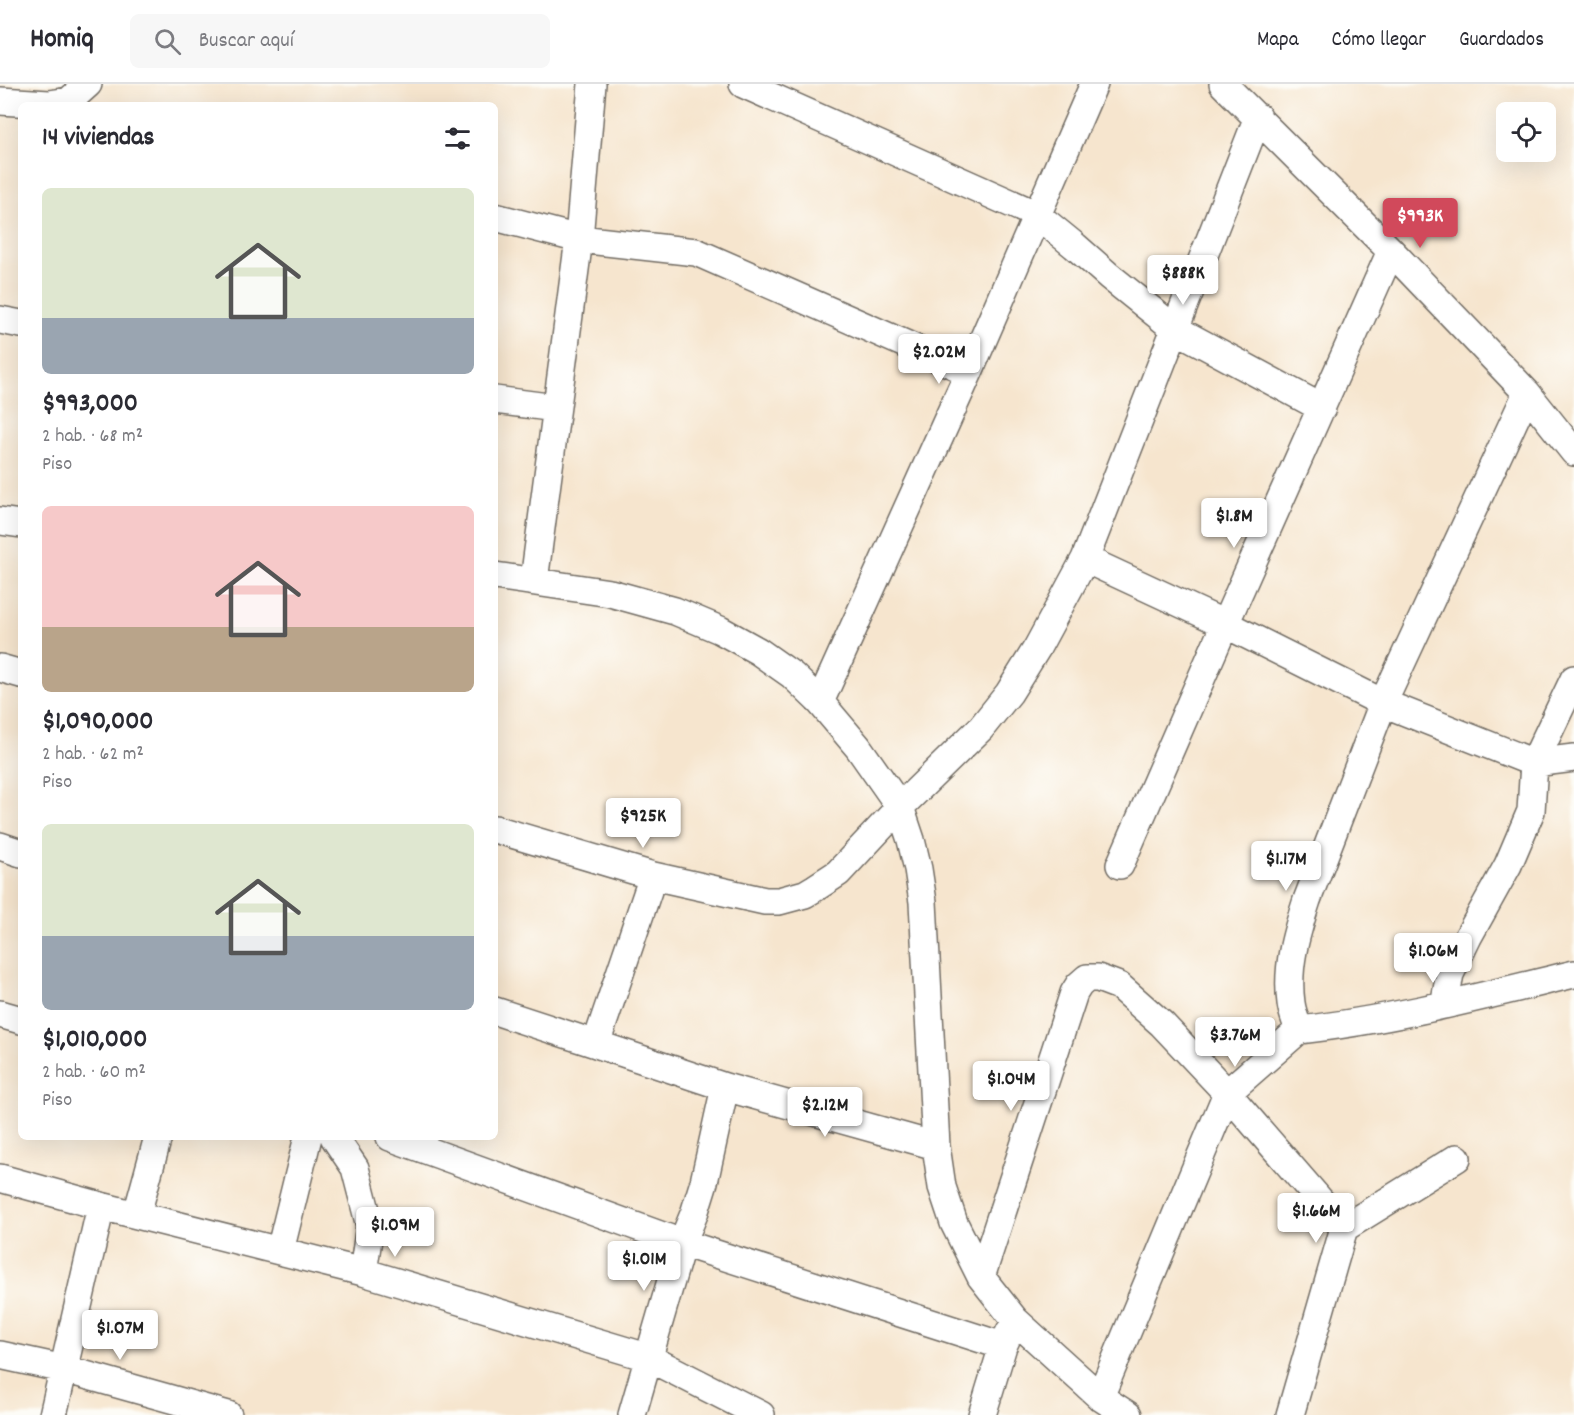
<!DOCTYPE html>
<html lang="es">
<head>
<meta charset="utf-8">
<style>
	:root { --surface:#fff; --page:#f7f7f7; --text:#2b2b33; --muted:#7c7c81; --line:#e1e1e2; --accent:#d1495b }
	body { margin:0; font-family:Dekko,sans-serif; background:var(--page); color:var(--text); height:100vh; display:flex; flex-direction:column; font-size:22px; white-space:nowrap }
	* { box-sizing:border-box; margin:0 }
	p { font-size:20px; color:var(--muted) }
	.icon { flex:none; width:33px; height:33px; fill:none; stroke:currentColor; stroke-width:2; stroke-linecap:round; stroke-linejoin:round }
	.map { position:relative; flex:1; overflow:hidden }
	.drawer { position:absolute; left:18px; top:18px; width:480px; height:1038px; display:flex; flex-direction:column; background:var(--surface); border-radius:9px; box-shadow:0 6px 24px #0002 }
	.drawer>* { flex:none }
	.tools { position:absolute; left:1496px; top:18px; display:grid; gap:12px }
	.tools a { display:grid; place-items:center; width:60px; height:60px; border-radius:9px; background:var(--surface); box-shadow:0 6px 24px #0002; font-size:30px }
	.price { position:absolute; translate:-50% -51px; padding:0 14px; border-radius:6px; background:#fff; color:#222; font-size:20px; line-height:39px; filter:drop-shadow(0 2px 3px #0008) }
	.price::after { content:''; position:absolute; left:50%; top:36px; width:18px; height:14px; margin-left:-9px; background:inherit; clip-path:polygon(0 0,100% 0,50% 100%) }
	.price.on { background:var(--accent); color:#fff }
	ul { padding:0; list-style:none }
	li { display:grid; align-content:center; gap:12px; height:318px; padding:0 24px }
	li span { display:grid; place-items:center; height:186px; border-radius:9px; color:#555 }
	li>.icon { margin-inline-start:auto }
	span .icon { width:108px; height:108px; fill:#fffc; stroke-width:1 }
	li b { font-size:26px }
	h2 { display:flex; justify-content:space-between; align-items:center; height:72px; padding:0 24px; font-size:26px }
	header { display:flex; align-items:center; gap:36px; box-sizing:border-box; height:84px; padding:0 30px; background:var(--surface); border-bottom:2px solid var(--line) }
	header strong { font-size:28px }
	nav { display:flex; gap:33px; margin-inline-start:auto; font-size:21px }
	.search { width:420px; height:54px; background:var(--page); display:flex; align-items:center; gap:15px; box-sizing:border-box; padding:0 21px; border-radius:9px; color:var(--muted); font-size:22px }
	.map>svg:first-child { display:block }
</style>
</head>
<body>
<header>
<strong>Homiq</strong>
<div class="search"><svg class="icon" aria-label="search" viewBox="0 0 24 24"><circle cx="10" cy="10" r="6"/><path d="M15 15l6 6"/></svg>Buscar aquí</div>
<nav><a>Mapa</a><a>Cómo llegar</a><a>Guardados</a></nav>
</header>
<div class="map">
<svg width="1574" height="1331" viewBox="0 0 1574 1331">
	<rect width="100%" height="100%" fill="#fdfcf7"/>
	<filter id="ink" filterUnits="userSpaceOnUse"><feTurbulence type="fractalNoise" baseFrequency=".0167" numOctaves="2"/><feDisplacementMap in="SourceGraphic" scale="12" xChannelSelector="R" yChannelSelector="G"/><feConvolveMatrix kernelMatrix="1 2 1 2 8 2 1 2 1" color-interpolation-filters="sRGB"/></filter>
	<filter id="wash" filterUnits="userSpaceOnUse"><feTurbulence type="fractalNoise" baseFrequency=".008" numOctaves="4" result="noise"/><feDisplacementMap in="SourceGraphic" scale="24" xChannelSelector="R" yChannelSelector="G"/><feGaussianBlur stdDeviation="1.35" result="paint"/><feColorMatrix in="noise" values="0 0 0 0 0 0 0 0 0 0 0 0 0 0 0 0 0 1.4 0 .05"/><feComposite in="paint" operator="in"/></filter>
	<g filter="url(#wash)">
		<rect width="100%" height="100%" fill="#f6e5ce"/>
	</g>
	<g filter="url(#ink)">
		<g fill="none" stroke-linecap="round" stroke-linejoin="round">
			<defs>
				<path id="minor" d="M 743,0 L 1037,131 L 1075,162 L 1109,192 L 1175,245 L 1322,324
					M 1223,0 L 1391,167 L 1527,309 L 1574,368
					M 0,17 L 49,20 L 69,17 L 88,0
					M 495,133 L 579,155 L 696,168 L 969,288
					M 0,236 L 21,240
					M 495,316 L 556,324
					M 0,437 L 21,440
					M 1085,475 L 1225,540 L 1383,619 L 1534,679 L 1574,674
					M 495,492 L 610,509 L 675,527 L 720,546 L 758,567 L 792,591 L 820,618 L 858,663 L 900,723 L 911,756 L 918,785 L 923,818 L 936,1062 L 942,1103 L 954,1139 L 981,1193 L 1015,1236 L 1100,1313 L 1128,1331
					M 534,497 L 579,155 L 592,0
					M 0,584 L 21,590
					M 820,618 L 969,288 L 1094,0
					M 495,745 L 653,792 L 765,817 L 779,817 L 805,810 L 815,804 L 838,789 L 900,723 L 981,644 L 1009,609 L 1037,564 L 1085,475 L 1258,33
					M 0,762 L 21,769
					M 1120,781 L 1225,540 L 1391,167
					M 1444,921 L 1450,890 L 1468,853 L 1508,781 L 1531,727 L 1534,679 L 1574,595
					M 495,927 L 596,960
					M 0,930 L 21,936
					M 1299,946 C 1392,936 1483,912 1574,890
					M 725,1003 L 936,1062
					M 334,1053 L 355,1084 L 370,1142 L 363,1188
					M 390,1053 L 682,1159 L 1003,1262
					M 0,1094 L 101,1122 L 363,1188 L 647,1273 L 761,1331
					M 137,1130 L 158,1053
					M 280,1167 L 308,1053
					M 981,1193 L 1074,909 L 1079,901 L 1087,894 L 1098,894 L 1119,902 L 1162,940 L 1227,1009 L 1344,1144
					M 0,1271 L 64,1285 L 228,1331
					M 1100,1313 L 1227,1009 L 1299,946 C 1296,938 1292,928 1291,919 C 1286,883 1296,850 1307,816 L 1383,619 L 1527,309
					M 53,1331 L 101,1122
					M 632,1331 L 682,1159 L 694,1130 L 704,1098 L 725,1003 L 596,960 L 653,792
					M 982,1331 L 1003,1262 L 1010,1247
					M 1290,1331 L 1344,1144 L 1457,1074"/>
			</defs>
			<!-- minor casing -->
			<use href="#minor" stroke="#726c64" stroke-width="30"/>
			<!-- minor -->
			<use href="#minor" stroke="#fff" stroke-width="27"/>
		</g>
	</g>
</svg>
<div class="tools">
<a><svg class="icon" aria-label="locate" viewBox="0 0 24 24"><circle cx="12" cy="12" r="6"/><path d="M12 2v4M12 18v4M2 12h4M18 12h4"/></svg></a>
</div>
<b class="price on" style="left:1420px;top:165px">$993K</b>
<b class="price" style="left:1183px;top:222px">$888K</b>
<b class="price" style="left:939px;top:301px">$2.02M</b>
<b class="price" style="left:1234px;top:465px">$1.8M</b>
<b class="price" style="left:643px;top:765px">$925K</b>
<b class="price" style="left:1286px;top:808px">$1.17M</b>
<b class="price" style="left:1433px;top:900px">$1.06M</b>
<b class="price" style="left:1235px;top:984px">$3.76M</b>
<b class="price" style="left:1011px;top:1028px">$1.04M</b>
<b class="price" style="left:825px;top:1054px">$2.12M</b>
<b class="price" style="left:1316px;top:1160px">$1.66M</b>
<b class="price" style="left:395px;top:1174px">$1.09M</b>
<b class="price" style="left:644px;top:1208px">$1.01M</b>
<b class="price" style="left:120px;top:1277px">$1.07M</b>
<section class="drawer">
<h2>14 viviendas<svg class="icon" aria-label="filters" viewBox="0 0 24 24"><path d="M4 7h16M4 17h16"/><circle cx="9" cy="7" r="2"/><circle cx="15" cy="17" r="2"/></svg></h2>
<ul>
<li><span style="background:linear-gradient(#dfe7d0 70%,#9aa5b1 0)"><svg class="icon" aria-label="home" viewBox="0 0 24 24"><path d="M3 11l9-7 9 7M6 9v11h12V9"/></svg></span><div><b>$993,000</b><p>2 hab. · 68 m²</p><p>Piso</p></div></li>
<li><span style="background:linear-gradient(#f6c9c9 65%,#b9a48a 0)"><svg class="icon" aria-label="home" viewBox="0 0 24 24"><path d="M3 11l9-7 9 7M6 9v11h12V9"/></svg></span><div><b>$1,090,000</b><p>2 hab. · 62 m²</p><p>Piso</p></div></li>
<li><span style="background:linear-gradient(#dfe7d0 60%,#9aa5b1 0)"><svg class="icon" aria-label="home" viewBox="0 0 24 24"><path d="M3 11l9-7 9 7M6 9v11h12V9"/></svg></span><div><b>$1,010,000</b><p>2 hab. · 60 m²</p><p>Piso</p></div></li>
</ul>
</section>
</div>
</body>
</html>
